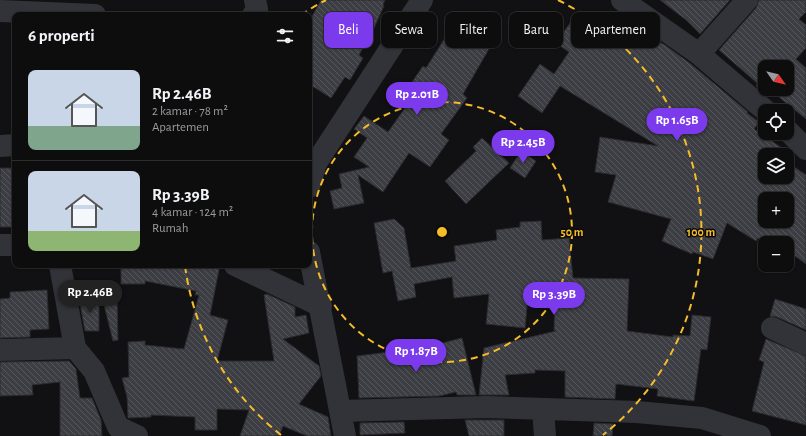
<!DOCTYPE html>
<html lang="id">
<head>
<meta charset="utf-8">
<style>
	:root { --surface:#0d0d0e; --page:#161617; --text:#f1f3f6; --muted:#9a9c9e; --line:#2d2d2e; --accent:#7c3aed }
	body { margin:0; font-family:"Alegreya Sans",sans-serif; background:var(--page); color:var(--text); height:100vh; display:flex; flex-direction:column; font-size:15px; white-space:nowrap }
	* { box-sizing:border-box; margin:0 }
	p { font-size:13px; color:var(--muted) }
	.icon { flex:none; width:22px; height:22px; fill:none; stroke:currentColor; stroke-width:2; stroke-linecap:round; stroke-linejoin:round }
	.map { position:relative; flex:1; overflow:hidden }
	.drawer { position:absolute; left:12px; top:12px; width:300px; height:256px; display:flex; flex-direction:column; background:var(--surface); border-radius:8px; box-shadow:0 1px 3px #0004,0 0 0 1px var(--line) }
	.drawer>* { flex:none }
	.hud { position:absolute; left:324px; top:12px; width:380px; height:36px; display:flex; gap:8px }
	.needle { width:26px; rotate:124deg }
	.fabs { position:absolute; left:758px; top:60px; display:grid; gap:8px }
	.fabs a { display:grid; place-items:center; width:36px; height:36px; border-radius:8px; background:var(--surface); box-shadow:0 1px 3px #0004,0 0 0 1px var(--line); font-size:20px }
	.price { position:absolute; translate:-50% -34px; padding:0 9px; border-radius:14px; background:var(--accent); color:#fff; font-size:13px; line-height:26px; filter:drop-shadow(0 1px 2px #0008) }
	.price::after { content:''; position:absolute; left:50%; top:24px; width:12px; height:9px; margin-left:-6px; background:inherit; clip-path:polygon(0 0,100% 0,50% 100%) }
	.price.selected { background:#222; color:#fff }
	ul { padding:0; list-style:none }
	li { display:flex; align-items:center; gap:12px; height:100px; padding:0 16px }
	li+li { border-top:1px solid var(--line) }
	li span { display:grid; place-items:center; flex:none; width:112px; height:80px; border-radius:8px; color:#555 }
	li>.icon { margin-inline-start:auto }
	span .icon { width:48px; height:48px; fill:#fffc; stroke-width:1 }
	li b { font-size:17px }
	h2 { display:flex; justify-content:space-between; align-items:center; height:48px; padding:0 16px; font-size:17px }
	.pill { padding:0 14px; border-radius:8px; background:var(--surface); box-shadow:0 1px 3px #0004,0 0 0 1px var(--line); font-size:14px; line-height:36px }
	.pill.selected { background:var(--accent); color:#fff }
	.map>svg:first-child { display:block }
</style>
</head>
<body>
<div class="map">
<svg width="806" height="436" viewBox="0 0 806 436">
	<defs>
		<pattern id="building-back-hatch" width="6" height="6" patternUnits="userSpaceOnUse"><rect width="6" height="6" fill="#3d3e43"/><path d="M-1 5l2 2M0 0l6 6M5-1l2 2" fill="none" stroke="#56575c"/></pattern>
	</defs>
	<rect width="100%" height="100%" fill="#111113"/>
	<!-- building -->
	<path fill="url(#building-back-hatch)" stroke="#2b2b2f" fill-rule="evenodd" d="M 321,0 L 385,0 L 383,5 L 384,6 L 374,28 L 359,55 L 363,58 L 350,80 L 345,77 L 331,98 L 309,84 L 309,22 Z
		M 660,0 L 730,0 L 700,34 L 686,20 Z
		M 759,0 L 806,0 L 806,12 L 799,19 L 806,25 L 806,48 L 796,59 L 806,68 L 806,119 L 769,89 L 787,89 L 787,67 L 765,67 L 765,89 L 769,89 L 765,93 L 756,86 L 757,83 L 719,50 L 756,8 Z
		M 575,16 L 606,37 L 622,16 L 649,37 L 665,45 L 691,64 L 748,112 L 747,113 L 759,122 L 754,129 L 782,148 L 777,155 L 765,155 L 765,177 L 787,177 L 787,162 L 806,175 L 806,264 L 787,250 L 787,243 L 766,243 L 758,238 L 756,241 L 727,223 L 713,259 L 693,252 L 692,254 L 662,241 L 671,219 L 608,202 L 616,175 L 595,172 L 600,137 L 658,146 L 560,86 L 542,113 L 518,96 L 540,64 L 554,74 L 569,52 L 556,43 ZM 765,199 L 787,199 L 787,221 L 765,221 Z
		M 457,19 L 493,42 L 463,94 L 467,98 L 441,134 L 449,140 L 430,167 L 409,153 L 383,192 L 358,175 L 364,203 L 334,209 L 330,191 L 342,188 L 339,174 L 369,167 L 354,157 L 367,138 L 354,129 L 364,116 L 388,132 L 405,108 L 400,104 L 412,86 L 410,85 L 423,66 L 426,68 Z
		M 482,138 L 509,163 L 466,204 L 445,181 L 476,151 L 473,147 Z
		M 521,151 L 536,161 L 525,178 L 510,168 Z
		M 0,168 L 15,168 L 15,227 L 0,227 Z
		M 394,219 L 404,228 L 411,268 L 456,261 L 454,246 L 497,240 L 496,230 L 520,227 L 520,222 L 541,221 L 542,240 L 569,238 L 573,278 L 629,279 L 627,331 L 673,337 L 673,335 L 690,336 L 692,315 L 711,317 L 707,350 L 701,349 L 694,401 L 657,396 L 658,389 L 616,384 L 615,399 L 565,397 L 565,371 L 535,370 L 535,373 L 505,375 L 509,395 L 479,395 L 484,348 L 556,331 L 554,330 L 555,298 L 528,296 L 525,328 L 486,324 L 489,294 L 454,298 L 452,277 L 414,284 L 416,297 L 398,301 L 392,271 L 383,273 L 374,223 Z
		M 121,265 L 220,265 L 210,315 L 228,320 L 217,361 L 274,361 L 264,295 L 267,294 L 295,307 L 295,317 L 306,315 L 309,333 L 283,339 L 319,366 L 321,376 L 299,404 L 328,417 L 331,436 L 307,436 L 283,426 L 279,436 L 240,436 L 249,410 L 217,409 L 217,430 L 195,430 L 195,417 L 151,415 L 151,417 L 128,418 L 127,397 L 122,378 L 129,377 L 128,342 L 145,341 L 145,345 L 184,349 L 199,295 L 195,295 L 196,291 L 145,281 L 145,284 L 121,284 Z
		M 47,290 L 49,329 L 30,330 L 30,337 L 0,338 L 0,299 L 10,298 L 10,292 Z
		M 102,297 L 117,297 L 118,340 L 113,341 Z
		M 79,298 L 99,298 L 99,331 L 85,331 Z
		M 775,299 L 806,309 L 806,330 L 777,317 L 770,316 Z
		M 462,338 L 476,395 L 457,395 L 456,392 L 439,396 L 359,398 L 357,356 L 406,350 L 407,352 Z
		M 766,339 L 806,356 L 806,425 L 752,411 L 764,362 L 759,360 Z
		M 69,361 L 76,369 L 80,398 L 92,398 L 101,420 L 102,436 L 60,436 L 60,382 L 32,385 L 33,395 L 0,396 L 0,362 Z
		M 465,420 L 504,420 L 504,436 L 469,436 Z
		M 404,422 L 405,433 L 360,435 L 360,423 Z
		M 594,423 L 613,424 L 612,436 L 593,436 Z"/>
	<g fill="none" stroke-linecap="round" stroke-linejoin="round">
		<!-- minor -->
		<path stroke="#323338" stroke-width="22" d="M 622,0 L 699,54 L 766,111
			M 0,11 L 95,15
			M 253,15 L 257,9 L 255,0
			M 699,54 L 747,0
			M 787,130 L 806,149
			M 0,146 L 15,145
			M 309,187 L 316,163 L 422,0
			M 0,245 L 15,245
			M 309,252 L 345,436
			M 60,265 L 75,348 L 94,371 L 118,427 L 137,436
			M 235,265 L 321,306
			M 772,328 L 806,344
			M 0,350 L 75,348
			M 543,409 L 545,436
			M 340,411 L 486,407 L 637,412 L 702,418 L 760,436"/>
	</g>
	<!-- distance rings -->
	<g fill="none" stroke="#f5bd27" stroke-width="2" stroke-dasharray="7 5">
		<circle cx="442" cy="232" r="130"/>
		<path d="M281 435A259 259 0 0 1 185 266M301 15A259 259 0 0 1 326 0M558 0A259 259 0 0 1 603 435"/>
	</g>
	<circle cx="442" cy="232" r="6" fill="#f5bd27" stroke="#0c0c0e" stroke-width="2"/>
	<g font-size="12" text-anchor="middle" font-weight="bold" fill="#f5bd27" stroke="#0c0c0e" stroke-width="3" stroke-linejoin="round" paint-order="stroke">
		<text x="572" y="236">50 m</text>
		<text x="701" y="236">100 m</text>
	</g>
</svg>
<div class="fabs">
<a><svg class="needle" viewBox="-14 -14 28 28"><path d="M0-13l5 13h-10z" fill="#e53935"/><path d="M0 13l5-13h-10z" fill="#9a9c9e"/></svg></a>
<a><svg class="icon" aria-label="locate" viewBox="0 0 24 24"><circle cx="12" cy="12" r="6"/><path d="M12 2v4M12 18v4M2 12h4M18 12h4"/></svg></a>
<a><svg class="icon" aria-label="layers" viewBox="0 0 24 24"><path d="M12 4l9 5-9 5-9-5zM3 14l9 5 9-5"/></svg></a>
<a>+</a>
<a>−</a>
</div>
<b class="price" style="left:417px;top:116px">Rp 2.01B</b>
<b class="price" style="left:677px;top:142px">Rp 1.65B</b>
<b class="price" style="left:523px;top:164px">Rp 2.45B</b>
<b class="price selected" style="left:90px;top:314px">Rp 2.46B</b>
<b class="price" style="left:554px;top:316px">Rp 3.39B</b>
<b class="price" style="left:416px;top:373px">Rp 1.87B</b>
<div class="hud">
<a class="pill selected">Beli</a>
<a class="pill">Sewa</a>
<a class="pill">Filter</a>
<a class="pill">Baru</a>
<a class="pill">Apartemen</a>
</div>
<section class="drawer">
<h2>6 properti<svg class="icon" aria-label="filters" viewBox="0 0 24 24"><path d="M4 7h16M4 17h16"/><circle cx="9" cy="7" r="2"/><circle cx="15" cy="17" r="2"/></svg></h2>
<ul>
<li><span style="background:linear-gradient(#c9d6e8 70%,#7fa58c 0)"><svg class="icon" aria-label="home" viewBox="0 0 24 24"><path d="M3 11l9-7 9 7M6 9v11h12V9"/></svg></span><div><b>Rp 2.46B</b><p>2 kamar · 78 m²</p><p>Apartemen</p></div></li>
<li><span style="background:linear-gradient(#c9d6e8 75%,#8fb573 0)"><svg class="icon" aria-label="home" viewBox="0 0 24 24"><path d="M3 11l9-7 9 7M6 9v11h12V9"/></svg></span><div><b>Rp 3.39B</b><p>4 kamar · 124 m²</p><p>Rumah</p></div></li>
</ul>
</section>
</div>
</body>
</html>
